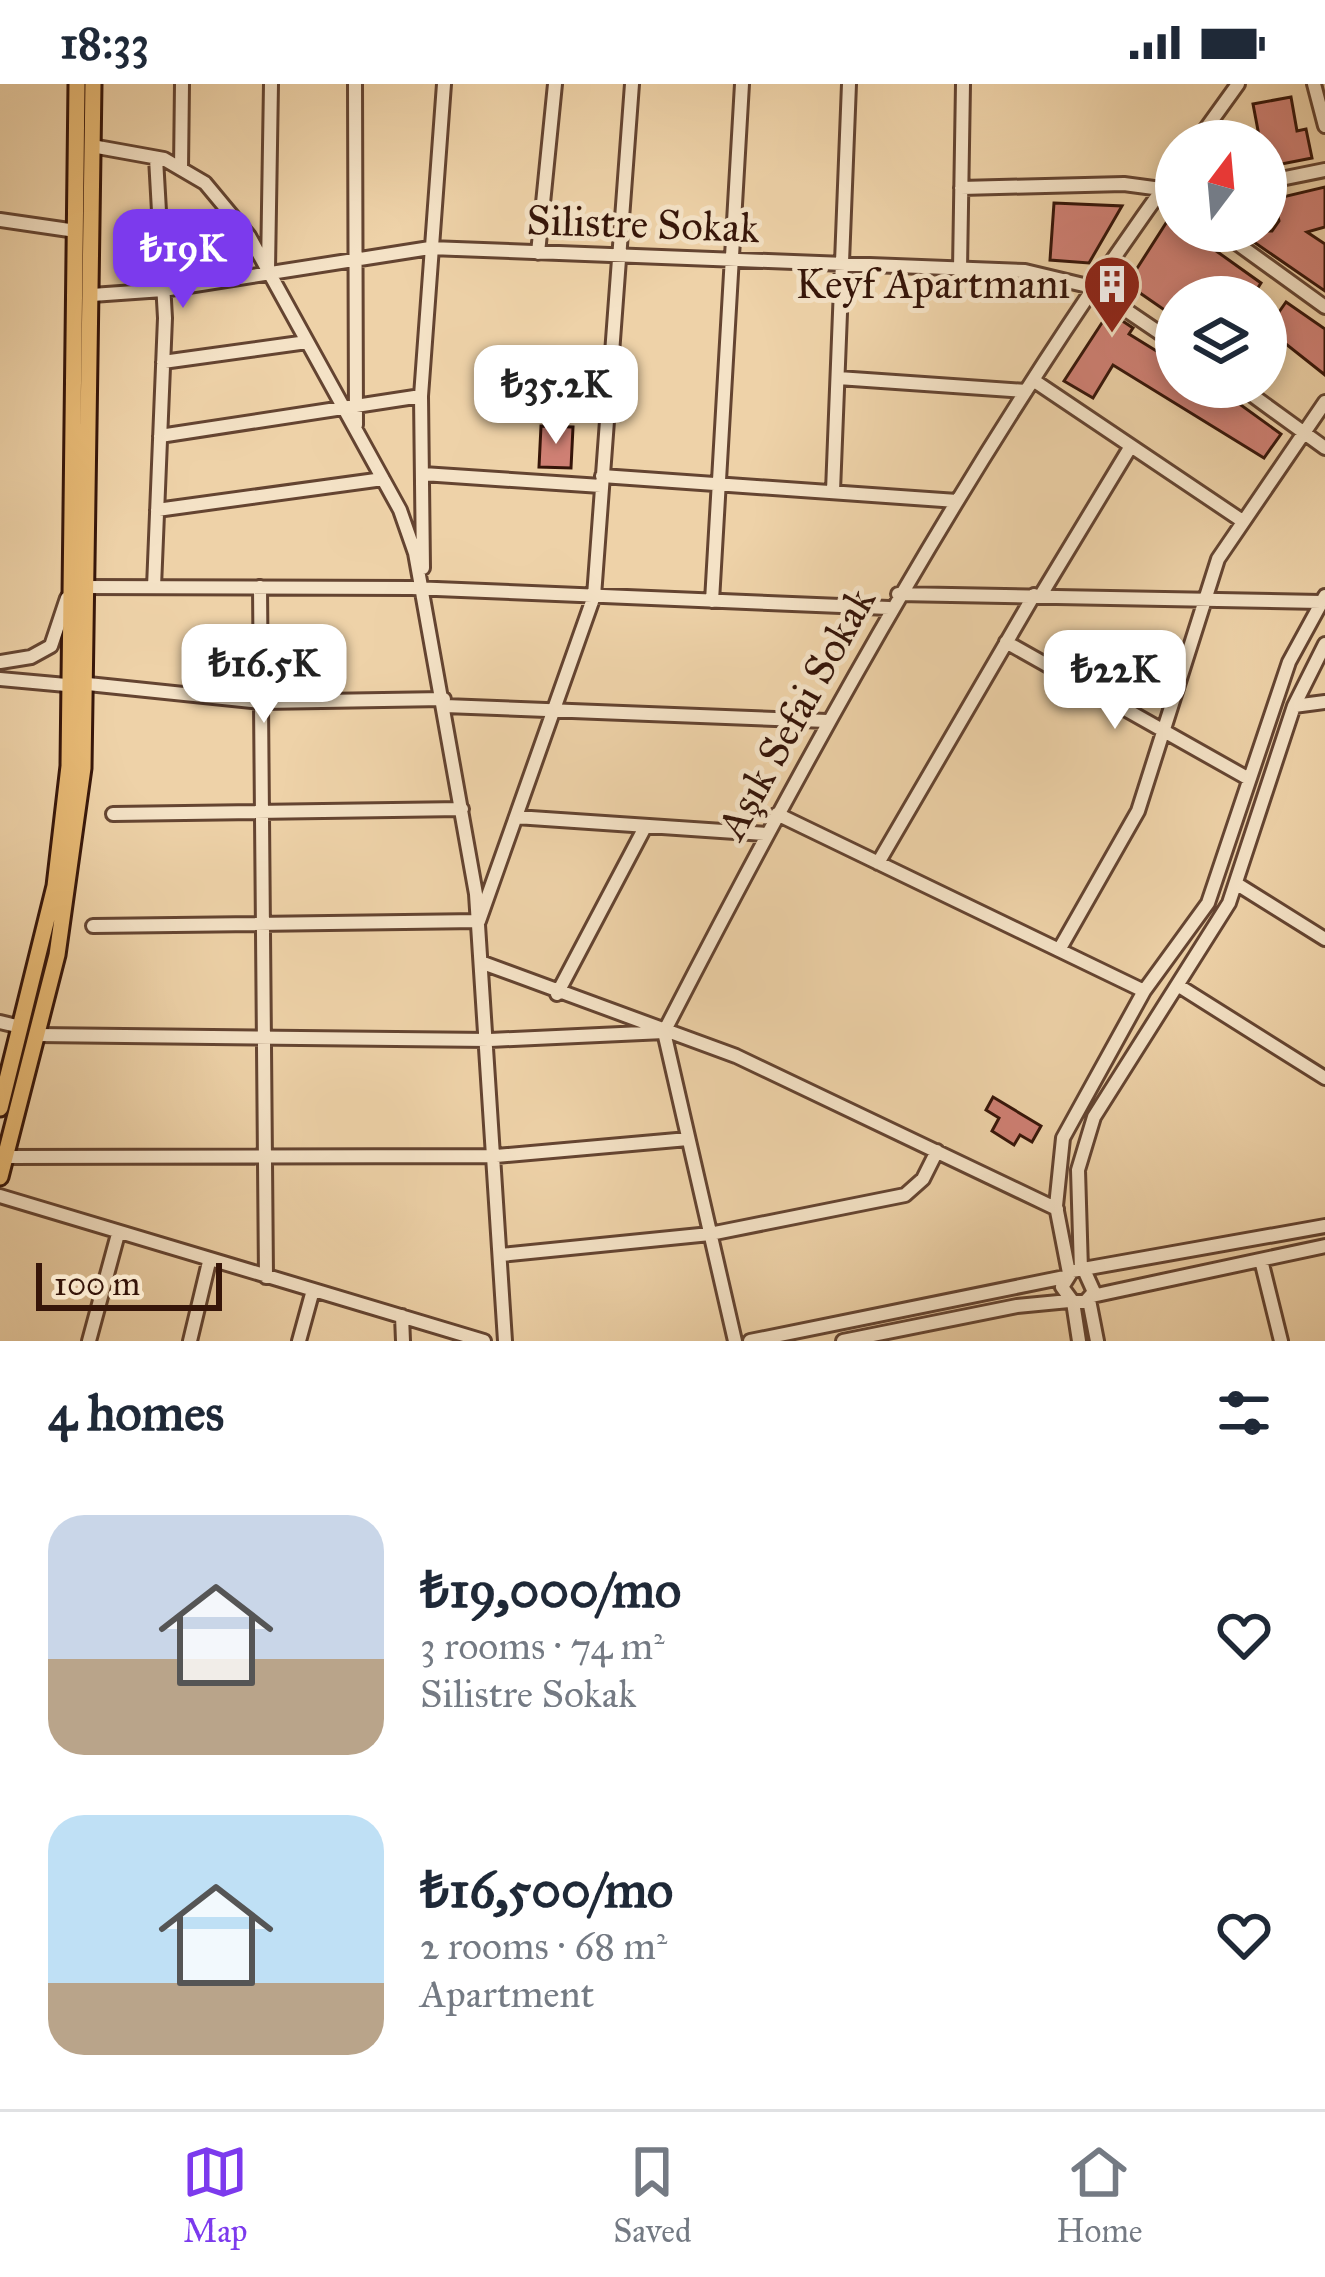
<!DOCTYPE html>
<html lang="en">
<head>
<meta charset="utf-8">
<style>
	:root { --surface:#fff; --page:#f6f6f7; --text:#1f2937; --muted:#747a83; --line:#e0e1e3; --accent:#7c3aed }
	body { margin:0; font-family:"IM FELL Great Primer",serif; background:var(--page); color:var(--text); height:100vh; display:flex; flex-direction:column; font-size:45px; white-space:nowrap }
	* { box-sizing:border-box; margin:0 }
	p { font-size:39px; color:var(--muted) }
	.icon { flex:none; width:66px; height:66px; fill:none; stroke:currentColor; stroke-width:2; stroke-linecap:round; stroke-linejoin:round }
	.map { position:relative; height:1257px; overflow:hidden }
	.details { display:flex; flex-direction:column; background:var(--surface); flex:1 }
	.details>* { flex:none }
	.needle { width:78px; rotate:16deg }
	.controls { position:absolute; left:1155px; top:36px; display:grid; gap:24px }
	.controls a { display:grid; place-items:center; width:132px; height:132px; border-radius:50%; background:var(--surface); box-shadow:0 6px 18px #0003; font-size:60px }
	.scale { position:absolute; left:36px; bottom:30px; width:186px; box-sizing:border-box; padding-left:12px; border:6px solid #361509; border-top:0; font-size:33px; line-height:42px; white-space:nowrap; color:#361509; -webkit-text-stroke:9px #f4e2c6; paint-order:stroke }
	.price { position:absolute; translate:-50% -102px; padding:0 27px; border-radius:24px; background:#fff; color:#222; font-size:39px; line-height:78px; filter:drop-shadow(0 3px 6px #0008) }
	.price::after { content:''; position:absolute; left:50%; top:72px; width:36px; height:27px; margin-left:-18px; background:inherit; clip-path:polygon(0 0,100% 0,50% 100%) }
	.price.active { background:var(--accent); color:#fff }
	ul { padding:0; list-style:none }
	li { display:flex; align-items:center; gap:36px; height:300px; padding:0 48px }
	li span { display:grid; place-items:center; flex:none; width:336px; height:240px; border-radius:36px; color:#555 }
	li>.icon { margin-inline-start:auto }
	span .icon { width:144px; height:144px; fill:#fffc; stroke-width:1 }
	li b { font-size:51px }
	h2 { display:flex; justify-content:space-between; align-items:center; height:144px; padding:0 48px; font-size:51px }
	.status { display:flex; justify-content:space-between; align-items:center; height:84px; padding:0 60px; background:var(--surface); direction:ltr }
	.status svg { height:33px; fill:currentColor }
	.menu { display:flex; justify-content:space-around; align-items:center; height:168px; border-top:3px solid var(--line); background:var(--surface); font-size:33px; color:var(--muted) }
	.menu a { display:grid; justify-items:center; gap:6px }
	.menu .active { color:var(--accent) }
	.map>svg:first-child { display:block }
</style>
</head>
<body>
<div class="status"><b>18:33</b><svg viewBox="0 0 49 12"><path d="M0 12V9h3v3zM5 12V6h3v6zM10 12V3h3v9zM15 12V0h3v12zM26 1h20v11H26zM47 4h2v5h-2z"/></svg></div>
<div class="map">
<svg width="1325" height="1257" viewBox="0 0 1325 1257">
	<rect width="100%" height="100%" fill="#eed2a8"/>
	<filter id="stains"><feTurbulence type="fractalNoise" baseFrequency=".00167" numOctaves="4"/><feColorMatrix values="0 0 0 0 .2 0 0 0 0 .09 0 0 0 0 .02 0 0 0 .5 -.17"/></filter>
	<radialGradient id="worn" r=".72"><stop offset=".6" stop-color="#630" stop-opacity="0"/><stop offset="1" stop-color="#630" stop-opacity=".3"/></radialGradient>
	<!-- building -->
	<path fill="#cf8074" stroke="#361509" stroke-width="3" d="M 1291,13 L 1297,47 L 1306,45 L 1312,74 L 1266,83 L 1266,57 L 1260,57 L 1253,20 Z
		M 1325,103 L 1325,143 L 1307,148 L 1325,160 L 1325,207 L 1238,147 L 1272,147 L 1279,137 L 1274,115 Z
		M 1054,119 L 1122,122 L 1089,179 L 1050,176 Z
		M 1168,136 L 1176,147 L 1205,159 L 1261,199 L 1252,213 L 1176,213 L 1176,234 L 1127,200 Z
		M 1286,218 L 1325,245 L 1325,291 L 1267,245 Z
		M 1109,228 L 1133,244 L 1129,250 L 1176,279 L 1176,303 L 1216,303 L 1281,350 L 1264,374 L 1113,281 L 1093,314 L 1064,297 Z
		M 541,342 L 573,343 L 571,384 L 539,383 Z
		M 993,1013 L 1041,1042 L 1032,1058 L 1020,1051 L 1014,1061 L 992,1047 L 999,1034 L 986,1026 Z"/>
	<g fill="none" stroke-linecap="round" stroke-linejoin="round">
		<defs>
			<path id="minor" d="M 355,0 L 356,341
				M 1314,0 L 1325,42
				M 1197,57 L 1238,0
				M 92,62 L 164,75 L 205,99 L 249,152 L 400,426 L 415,469 L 476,810 L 505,1257
				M 181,85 L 182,0
				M 1266,98 L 1325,86
				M 961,104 L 1124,100 L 1176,107
				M 0,136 L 76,147
				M 1220,147 L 1325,223
				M 538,169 L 555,0
				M 268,185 L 271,0
				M 960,185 L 963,0
				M 92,211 L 163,206 L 430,164 L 1025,187 L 1092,203 L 1176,260
				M 163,278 L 307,258
				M 838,294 L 1026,307
				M 1033,296 L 1241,436
				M 1241,303 L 1325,364
				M 160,352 L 421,312
				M 423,390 L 601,402
				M 602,392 L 957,417
				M 833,407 L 849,0
				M 157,426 L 383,395
				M 423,484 L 421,312 L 444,0
				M 81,503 L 412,504 L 889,524
				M 154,503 L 165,234 L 156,74
				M 260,503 L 266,1193
				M 898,510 L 1321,518
				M 1041,511 L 1131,362
				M 712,517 L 742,0
				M 1006,558 L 1249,695
				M 0,578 L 31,573 L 51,562 L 67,514
				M 0,595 L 77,602
				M 88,600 L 261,618 L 444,615
				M 445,622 L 827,637
				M 1294,622 L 1325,618
				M 113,730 L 462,725
				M 777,730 L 1144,907
				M 516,733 L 766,750
				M 878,779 L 1034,511
				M 1237,800 L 1325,855
				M 93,842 L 479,837 L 594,512 L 632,0
				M 1059,866 L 1138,727 L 1218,475 L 1325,318
				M 483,879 L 736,972 L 1057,1125
				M 1179,902 L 1325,994
				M 557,910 L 644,745
				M 0,938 L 21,943
				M 37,951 L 490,956 L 664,948
				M 5,1073 L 496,1072 L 688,1055
				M 0,1112 L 484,1257
				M 501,1171 L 710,1150 L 905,1111 L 923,1095 L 937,1067
				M 1261,1176 L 1281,1257
				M 1081,1186 L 1078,1086 L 1094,1033 L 1229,819 L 1294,622 L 1325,560
				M 1085,1188 L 1094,1208 L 1085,1218 L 1073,1218 L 1062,1203 L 1072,1187 L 1325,1142
				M 1069,1189 L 1056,1122 L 1063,1054 L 1144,907 L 1208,819 L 1289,578 L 1325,512
				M 1092,1212 L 1325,1162
				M 1089,1216 L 1097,1257
				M 1073,1218 L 1079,1257
				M 402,1232 L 403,1257
				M 89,1257 L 118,1150
				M 190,1257 L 209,1178
				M 299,1257 L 313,1206
				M 735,1257 L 664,948 C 817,650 979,358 1176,86
				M 750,1257 L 1065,1193
				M 843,1257 L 1017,1222 L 1069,1217"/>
			<path id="major" d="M 0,1024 L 55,802 L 69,682 L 77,0
				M 0,1093 L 57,871 L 83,684 L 93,0"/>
		</defs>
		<!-- minor casing -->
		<use href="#minor" stroke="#644431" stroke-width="18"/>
		<!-- major casing -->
		<use href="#major" stroke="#361509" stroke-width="21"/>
		<!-- minor -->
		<use href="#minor" stroke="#f4e2c6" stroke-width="12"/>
		<!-- major -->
		<use href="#major" stroke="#e7b974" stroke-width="15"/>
	</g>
	<!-- icons -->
	<defs>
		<symbol id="building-pin" viewBox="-11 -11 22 30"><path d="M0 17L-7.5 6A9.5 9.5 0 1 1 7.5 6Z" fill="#8f2418" stroke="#f4e2c6"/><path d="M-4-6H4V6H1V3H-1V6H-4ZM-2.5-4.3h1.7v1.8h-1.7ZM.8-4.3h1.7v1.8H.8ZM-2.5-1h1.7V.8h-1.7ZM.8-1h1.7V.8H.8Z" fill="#fff"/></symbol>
	</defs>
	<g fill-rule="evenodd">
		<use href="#building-pin" x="1079" y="167" width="66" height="90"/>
	</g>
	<g text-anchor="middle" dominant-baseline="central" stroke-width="10" stroke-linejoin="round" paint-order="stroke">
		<!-- street labels -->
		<g font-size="42" fill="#361509" stroke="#f4e2c6">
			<text transform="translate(643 140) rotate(2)">Silistre Sokak</text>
			<text transform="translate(796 629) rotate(-61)">Aşık Sefai Sokak</text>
		</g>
		<!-- poi labels -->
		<g font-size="42" fill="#361509" stroke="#f4e2c6" text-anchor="end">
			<text x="1070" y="200">Keyf Apartmanı</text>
		</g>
	</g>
	<rect width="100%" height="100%" filter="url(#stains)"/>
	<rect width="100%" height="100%" fill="url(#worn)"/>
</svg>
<div class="controls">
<a><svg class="needle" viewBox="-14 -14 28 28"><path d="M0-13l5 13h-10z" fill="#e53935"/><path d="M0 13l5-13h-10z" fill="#747a83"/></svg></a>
<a><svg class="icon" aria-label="layers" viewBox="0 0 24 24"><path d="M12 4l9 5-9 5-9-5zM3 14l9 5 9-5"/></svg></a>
</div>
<div class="scale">100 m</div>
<b class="price active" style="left:183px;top:227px">₺19K</b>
<b class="price" style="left:556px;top:363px">₺35.2K</b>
<b class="price" style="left:264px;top:642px">₺16.5K</b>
<b class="price" style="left:1115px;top:648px">₺22K</b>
</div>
<section class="details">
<h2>4 homes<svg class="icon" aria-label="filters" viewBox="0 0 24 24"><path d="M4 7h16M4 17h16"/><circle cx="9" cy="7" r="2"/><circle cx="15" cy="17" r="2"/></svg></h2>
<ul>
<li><span style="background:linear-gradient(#c9d6e8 60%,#b9a48a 0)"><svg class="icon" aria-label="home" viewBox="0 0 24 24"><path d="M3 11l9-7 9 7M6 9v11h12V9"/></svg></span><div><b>₺19,000/mo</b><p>3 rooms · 74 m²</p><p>Silistre Sokak</p></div><svg class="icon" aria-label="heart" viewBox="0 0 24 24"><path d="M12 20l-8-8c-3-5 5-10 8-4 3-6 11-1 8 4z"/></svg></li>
<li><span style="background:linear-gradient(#bfe0f5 70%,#b9a48a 0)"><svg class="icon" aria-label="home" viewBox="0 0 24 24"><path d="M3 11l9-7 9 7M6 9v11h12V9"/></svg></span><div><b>₺16,500/mo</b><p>2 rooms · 68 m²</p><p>Apartment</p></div><svg class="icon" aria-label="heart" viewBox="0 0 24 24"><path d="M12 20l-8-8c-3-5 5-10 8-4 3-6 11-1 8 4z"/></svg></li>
</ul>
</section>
<nav class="menu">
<a class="active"><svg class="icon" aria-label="map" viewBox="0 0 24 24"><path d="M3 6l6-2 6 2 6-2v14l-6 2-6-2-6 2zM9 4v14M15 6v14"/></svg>Map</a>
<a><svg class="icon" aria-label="saved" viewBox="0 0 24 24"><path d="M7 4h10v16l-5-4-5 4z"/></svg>Saved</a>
<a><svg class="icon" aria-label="home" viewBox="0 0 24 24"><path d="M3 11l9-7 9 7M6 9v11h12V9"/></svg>Home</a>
</nav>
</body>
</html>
